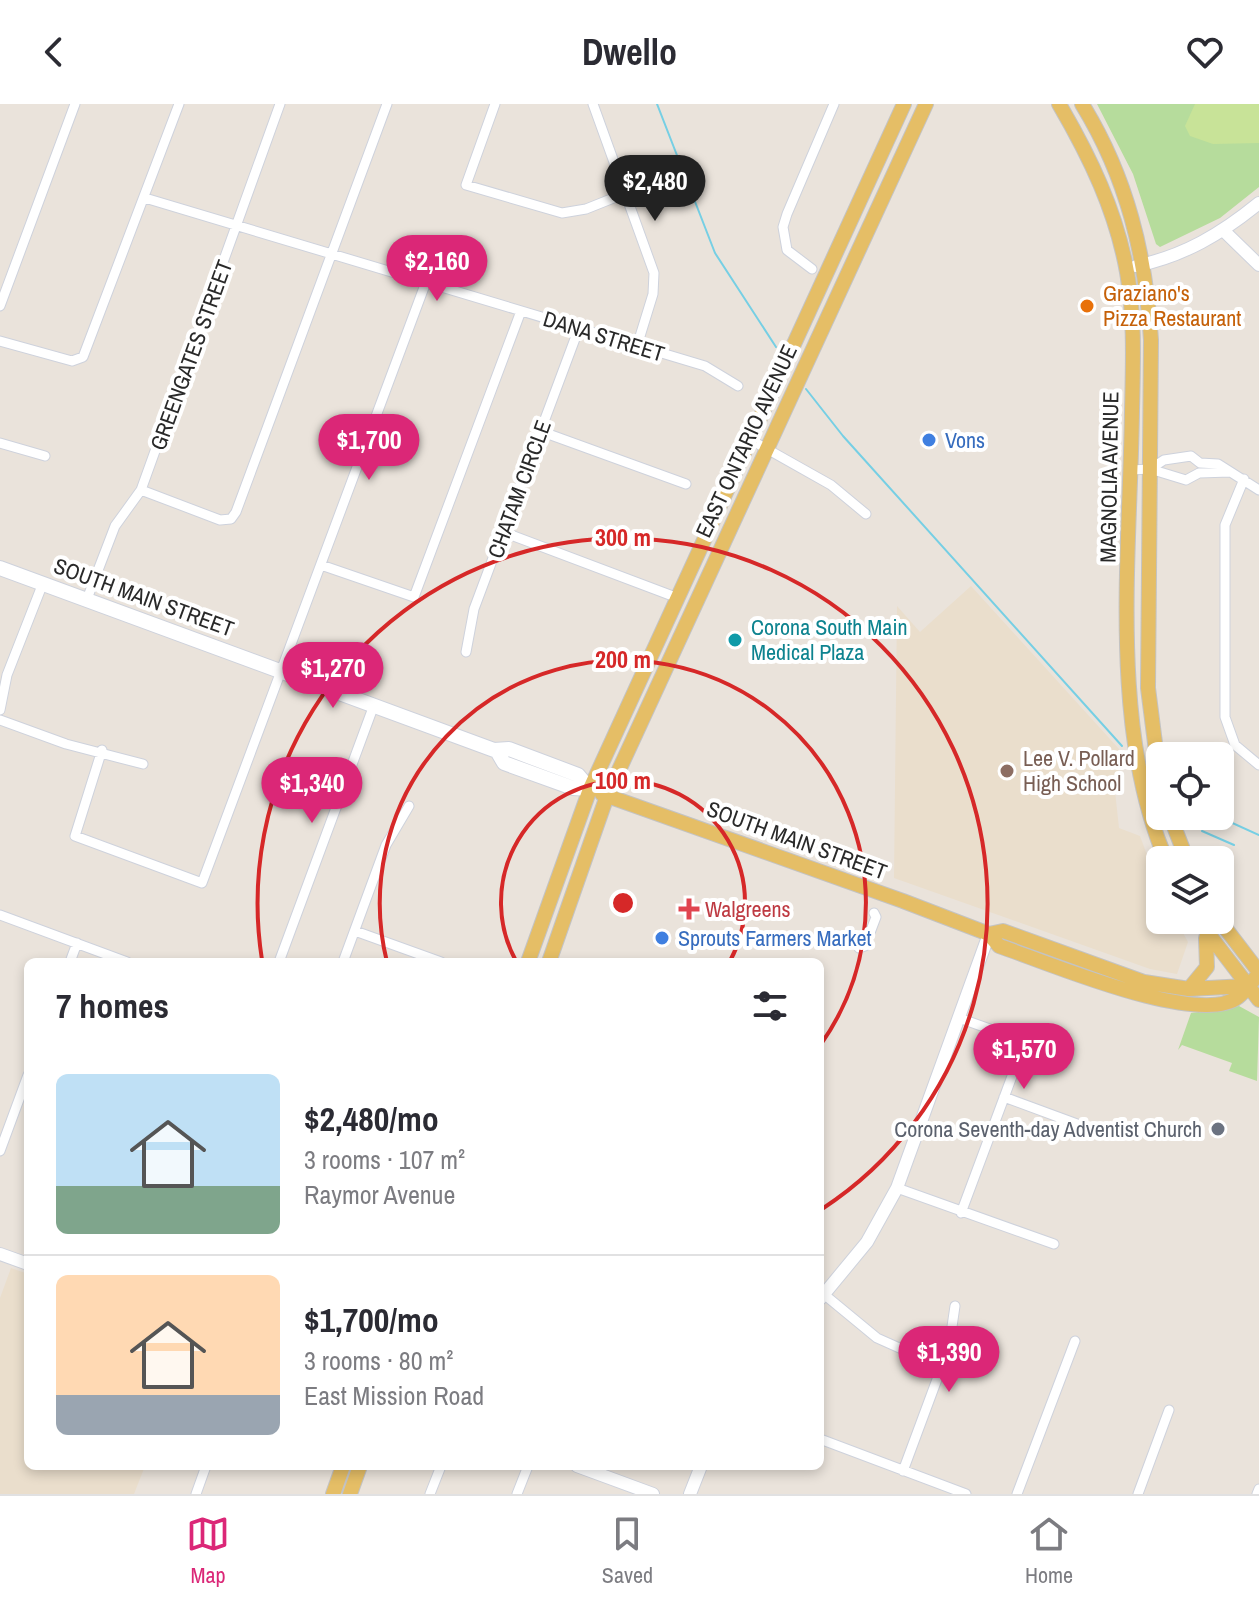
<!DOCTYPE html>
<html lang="en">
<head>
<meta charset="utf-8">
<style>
	:root { --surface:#fff; --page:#f2f2f3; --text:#2b2b33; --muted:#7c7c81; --line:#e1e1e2; --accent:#db2777 }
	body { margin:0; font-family:"Archivo Narrow",sans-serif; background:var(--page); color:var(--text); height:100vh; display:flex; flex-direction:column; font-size:30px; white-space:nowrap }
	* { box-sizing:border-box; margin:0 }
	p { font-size:26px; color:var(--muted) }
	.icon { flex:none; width:44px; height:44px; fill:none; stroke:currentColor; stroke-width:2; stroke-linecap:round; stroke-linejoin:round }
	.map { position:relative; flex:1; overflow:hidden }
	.drawer { position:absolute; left:24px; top:854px; width:800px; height:512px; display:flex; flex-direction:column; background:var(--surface); border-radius:12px; box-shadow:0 4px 12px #0003 }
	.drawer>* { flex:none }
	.buttons { position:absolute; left:1146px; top:638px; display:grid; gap:16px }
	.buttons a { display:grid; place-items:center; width:88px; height:88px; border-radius:12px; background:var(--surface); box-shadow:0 4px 12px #0003; font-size:40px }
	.price { position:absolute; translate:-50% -68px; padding:0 18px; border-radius:28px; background:var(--accent); color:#fff; font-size:26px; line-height:52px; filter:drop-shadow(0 2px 4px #0008) }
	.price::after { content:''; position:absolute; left:50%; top:48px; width:24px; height:18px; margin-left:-12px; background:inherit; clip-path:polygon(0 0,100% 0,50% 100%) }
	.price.current { background:#222; color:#fff }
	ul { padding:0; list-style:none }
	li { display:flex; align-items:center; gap:24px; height:200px; padding:0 32px }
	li+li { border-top:2px solid var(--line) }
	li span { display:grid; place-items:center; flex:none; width:224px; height:160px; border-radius:12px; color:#555 }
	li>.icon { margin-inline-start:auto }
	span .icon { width:96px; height:96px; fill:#fffc; stroke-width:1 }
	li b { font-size:34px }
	h2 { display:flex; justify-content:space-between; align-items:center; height:96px; padding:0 32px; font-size:34px }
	header { display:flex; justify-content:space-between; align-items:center; height:104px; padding:0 32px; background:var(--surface); font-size:36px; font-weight:700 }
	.tab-bar { display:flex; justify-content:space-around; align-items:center; height:112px; border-top:2px solid var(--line); background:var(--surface); font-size:22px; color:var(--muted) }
	.tab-bar a { display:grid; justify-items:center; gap:4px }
	.tab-bar .current { color:var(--accent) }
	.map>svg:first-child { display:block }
</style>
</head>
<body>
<header><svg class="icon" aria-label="back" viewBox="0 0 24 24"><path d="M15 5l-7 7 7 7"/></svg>Dwello<svg class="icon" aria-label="heart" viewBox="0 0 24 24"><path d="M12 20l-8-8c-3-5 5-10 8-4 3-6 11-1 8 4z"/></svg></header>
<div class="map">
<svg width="1259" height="1390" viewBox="0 0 1259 1390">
	<rect width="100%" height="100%" fill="#eae3db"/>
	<!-- education -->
	<path fill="#eadecc" d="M 971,482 L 1119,645 L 1122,657 L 1114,678 L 1119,724 L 1140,732 L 1160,786 L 1160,816 L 1176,816 L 1188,838 L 1177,870 L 1150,865 L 894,774 L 897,502 L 920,528 Z
		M 11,1164 L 28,1170 L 28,1362 L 145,1362 L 134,1390 L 0,1390 L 0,1194 Z"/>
	<!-- green -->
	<path fill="#b6dc9c" d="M 1097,0 L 1259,0 L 1259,83 L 1220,114 L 1160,143 L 1156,140 L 1133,70 Z
		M 1239,902 L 1259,913 L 1257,977 L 1229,967 L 1232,959 L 1182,941 L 1178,946 L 1191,909 Z"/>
	<!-- pitch -->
	<path fill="#c8e398" d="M 1195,0 L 1259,0 L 1259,39 L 1213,40 L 1190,32 L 1185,22 Z"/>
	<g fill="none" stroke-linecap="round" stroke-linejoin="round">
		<!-- stream -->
		<path stroke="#76cfe4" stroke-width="2" d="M 657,0 L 715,149 L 776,243
			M 806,285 L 843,332 L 1122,642
			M 1217,712 L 1259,731
			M 1202,727 L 1234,741"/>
		<defs>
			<path id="minor" d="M 495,0 L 466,81 L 562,109 L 586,105 L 626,89
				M 593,0 L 654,169 L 653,190 L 637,242
				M 145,94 L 705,262 L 738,282
				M 812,165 L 787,146 L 783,123 L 787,110 L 834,0
				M 0,202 L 75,0
				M 0,237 L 72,257 L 83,253 L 179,0
				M 540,327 L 686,380
				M 751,336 L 831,381 L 866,410
				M 0,339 L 45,352
				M 1150,365 L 1164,356 L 1191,352 L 1200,359 L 1218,360 L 1259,386
				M 1131,366 L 1150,365 L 1186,376 L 1199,369 L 1230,368
				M 1244,375 L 1225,421 L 1225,613 L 1235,641 L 1259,661
				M 141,386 L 220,416 L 231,415 L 236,408 L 387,0
				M 503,428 L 678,494
				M 321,461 L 414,493 L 521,207
				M 87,495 L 115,422 L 141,386 L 280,0
				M 466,548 L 474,505 L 579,224
				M 0,606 L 7,571 L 43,479
				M 0,616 L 66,640 L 143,660
				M 102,646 L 75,732 L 202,779 L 426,178
				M 0,811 L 127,858
				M 355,827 L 441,858
				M 859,844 L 865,842 L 876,813 L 874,809
				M 70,858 L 77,839
				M 279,858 L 374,601
				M 343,858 L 386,741 L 409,702
				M 959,914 L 1015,934 L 1021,948 L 961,1109
				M 1004,993 L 1096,1027
				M 0,1047 L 28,971
				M 897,1084 L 1054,1140
				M 820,1187 L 877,1234 L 942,1263
				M 820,1335 L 966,1390
				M 903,1367 L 949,1243 L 955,1202
				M 196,1390 L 206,1362
				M 430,1390 L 441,1362
				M 517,1390 L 528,1362
				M 1017,1390 L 1075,1237
				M 1138,1390 L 1169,1306
				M 1257,1390 L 1259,1385"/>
			<path id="tertiary" d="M 1224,127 L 1259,161
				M 1136,162 C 1184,152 1221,130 1259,99
				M 0,1150 L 28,1160
				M 820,1195 L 867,1138 L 897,1084 L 989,830
				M 577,1362 L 653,1390
				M 690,1390 L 701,1362"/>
			<path id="secondary" d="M 0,464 L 494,646 L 509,645 L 578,671 L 590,685
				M 497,647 L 504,659 L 573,684 L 590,685"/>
			<path id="primary" d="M 1059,0 C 1090,53 1116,107 1127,168 C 1135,213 1133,261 1132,307 C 1130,450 1109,622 1166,756
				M 1082,0 C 1127,73 1146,152 1151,236 L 1148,584 L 1160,678
				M 602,690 L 903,797 L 989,830 L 999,842 C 1044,857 1199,924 1238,893 C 1246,887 1252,877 1259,870
				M 1170,712 L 1187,756
				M 1198,816 L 1259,896
				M 1219,816 L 1259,868
				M 989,830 L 1003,827 L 1144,878 L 1189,885 L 1246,882
				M 528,858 L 590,685 L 904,0
				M 549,858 L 607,692 L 926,0
				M 1189,885 L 1207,863 L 1206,834
				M 333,1390 L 343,1362
				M 350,1390 L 360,1362"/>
		</defs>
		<!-- minor casing -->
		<use href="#minor" stroke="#ced2dc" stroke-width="11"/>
		<!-- tertiary casing -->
		<use href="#tertiary" stroke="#ced2dc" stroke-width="14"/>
		<!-- secondary casing -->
		<use href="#secondary" stroke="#ced2dc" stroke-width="16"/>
		<!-- primary casing -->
		<use href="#primary" stroke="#c3c3c3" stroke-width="16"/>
		<!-- minor -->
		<use href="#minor" stroke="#fff" stroke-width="9"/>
		<!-- tertiary -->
		<use href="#tertiary" stroke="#fff" stroke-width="12"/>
		<!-- secondary -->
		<use href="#secondary" stroke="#fff" stroke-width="14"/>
		<!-- primary -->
		<use href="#primary" stroke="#e5be66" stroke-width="14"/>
	</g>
	<!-- distance rings -->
	<g fill="none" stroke="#d62828" stroke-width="4">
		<path d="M516 857A122 122 0 1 1 730 857"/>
		<path d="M387 858A243 243 0 1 1 821 940"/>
		<path d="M262 856A365 365 0 1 1 822 1105"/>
	</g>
	<!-- markers -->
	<circle fill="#e8710a" stroke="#fff" stroke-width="3" cx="1087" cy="202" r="8"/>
	<g fill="#3f7fe0" stroke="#fff" stroke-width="3">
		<circle cx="929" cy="336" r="8"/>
		<circle cx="662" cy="834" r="8"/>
	</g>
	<circle fill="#0f9aa8" stroke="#fff" stroke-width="3" cx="735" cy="536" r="8"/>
	<circle fill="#8d6e63" stroke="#fff" stroke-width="3" cx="1007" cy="667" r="8"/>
	<path fill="#e0444e" stroke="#fff" stroke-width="3" d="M685 793h8v8h8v8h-8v8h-8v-8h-8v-8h8z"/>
	<circle fill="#6b7280" stroke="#fff" stroke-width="3" cx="1218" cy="1025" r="8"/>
	<g text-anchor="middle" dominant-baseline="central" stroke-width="8" stroke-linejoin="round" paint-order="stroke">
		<!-- food labels -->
		<g font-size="22" fill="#c56008" stroke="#fff" text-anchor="start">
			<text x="1103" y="189">Graziano's<tspan x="1103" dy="25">Pizza Restaurant</tspan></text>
		</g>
		<!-- street labels -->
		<g font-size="22" fill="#292929" stroke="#fff">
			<text transform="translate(604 232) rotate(17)">DANA STREET</text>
			<text transform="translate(191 251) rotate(-70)">GREENGATES STREET</text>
			<text transform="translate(746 337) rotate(-65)">EAST ONTARIO AVENUE</text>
			<text transform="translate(1109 373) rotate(-89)">MAGNOLIA AVENUE</text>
			<text transform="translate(519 385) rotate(-70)">CHATAM CIRCLE</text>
			<text transform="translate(144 493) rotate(20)">SOUTH MAIN STREET</text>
			<text transform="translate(797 736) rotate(20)">SOUTH MAIN STREET</text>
		</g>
		<!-- shop labels -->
		<g font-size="22" fill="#366cbe" stroke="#fff" text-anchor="start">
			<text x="945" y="336">Vons</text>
			<text x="678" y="834">Sprouts Farmers Market</text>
		</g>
		<!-- culture labels -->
		<g font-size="22" fill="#0d838f" stroke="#fff" text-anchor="start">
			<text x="751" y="523">Corona South Main<tspan x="751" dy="25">Medical Plaza</tspan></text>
		</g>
		<!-- education labels -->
		<g font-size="22" fill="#785e54" stroke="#fff" text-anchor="start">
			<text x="1023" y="654">Lee V. Pollard<tspan x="1023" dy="25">High School</tspan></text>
		</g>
		<!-- health labels -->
		<g font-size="22" fill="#be3a42" stroke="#fff" text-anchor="start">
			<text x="705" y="805">Walgreens</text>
		</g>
		<!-- worship labels -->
		<g font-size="22" fill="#5b616d" stroke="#fff" text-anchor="end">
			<text x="1202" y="1025">Corona Seventh-day Adventist Church</text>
		</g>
	</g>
	<circle cx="623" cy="799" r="12" fill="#d62828" stroke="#fff" stroke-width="4"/>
	<g font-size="24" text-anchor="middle" font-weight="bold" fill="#d62828" stroke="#fff" stroke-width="8" stroke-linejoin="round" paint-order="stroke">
		<text x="623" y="442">300 m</text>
		<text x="623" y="564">200 m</text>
		<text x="623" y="685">100 m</text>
	</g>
</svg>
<div class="buttons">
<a><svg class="icon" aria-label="locate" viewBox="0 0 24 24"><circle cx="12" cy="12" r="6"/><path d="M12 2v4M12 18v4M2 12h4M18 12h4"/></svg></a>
<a><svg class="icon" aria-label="layers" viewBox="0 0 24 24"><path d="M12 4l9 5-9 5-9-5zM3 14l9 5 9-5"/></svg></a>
</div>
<b class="price current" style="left:655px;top:119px">$2,480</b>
<b class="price" style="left:437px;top:199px">$2,160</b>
<b class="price" style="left:369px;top:378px">$1,700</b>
<b class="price" style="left:333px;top:606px">$1,270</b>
<b class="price" style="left:312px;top:721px">$1,340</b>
<b class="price" style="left:1024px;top:987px">$1,570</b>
<b class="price" style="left:949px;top:1290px">$1,390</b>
<section class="drawer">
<h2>7 homes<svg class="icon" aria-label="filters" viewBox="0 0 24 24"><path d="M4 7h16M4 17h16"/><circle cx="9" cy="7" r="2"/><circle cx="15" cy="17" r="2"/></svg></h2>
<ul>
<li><span style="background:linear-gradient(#bfe0f5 70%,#7fa58c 0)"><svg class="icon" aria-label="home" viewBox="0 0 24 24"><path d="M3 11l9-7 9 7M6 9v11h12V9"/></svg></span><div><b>$2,480/mo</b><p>3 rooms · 107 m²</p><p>Raymor Avenue</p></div></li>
<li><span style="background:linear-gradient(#ffd9b3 75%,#9aa5b1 0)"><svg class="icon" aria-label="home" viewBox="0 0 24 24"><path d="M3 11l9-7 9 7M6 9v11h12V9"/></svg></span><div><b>$1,700/mo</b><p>3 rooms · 80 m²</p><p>East Mission Road</p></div></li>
</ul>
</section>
</div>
<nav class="tab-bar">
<a class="current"><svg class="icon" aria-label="map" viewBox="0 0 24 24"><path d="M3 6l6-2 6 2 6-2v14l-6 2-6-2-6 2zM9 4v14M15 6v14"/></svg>Map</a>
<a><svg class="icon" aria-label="saved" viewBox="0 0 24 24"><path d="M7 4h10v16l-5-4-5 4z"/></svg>Saved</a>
<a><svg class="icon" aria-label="home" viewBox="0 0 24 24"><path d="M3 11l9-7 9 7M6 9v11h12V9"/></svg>Home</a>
</nav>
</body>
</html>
